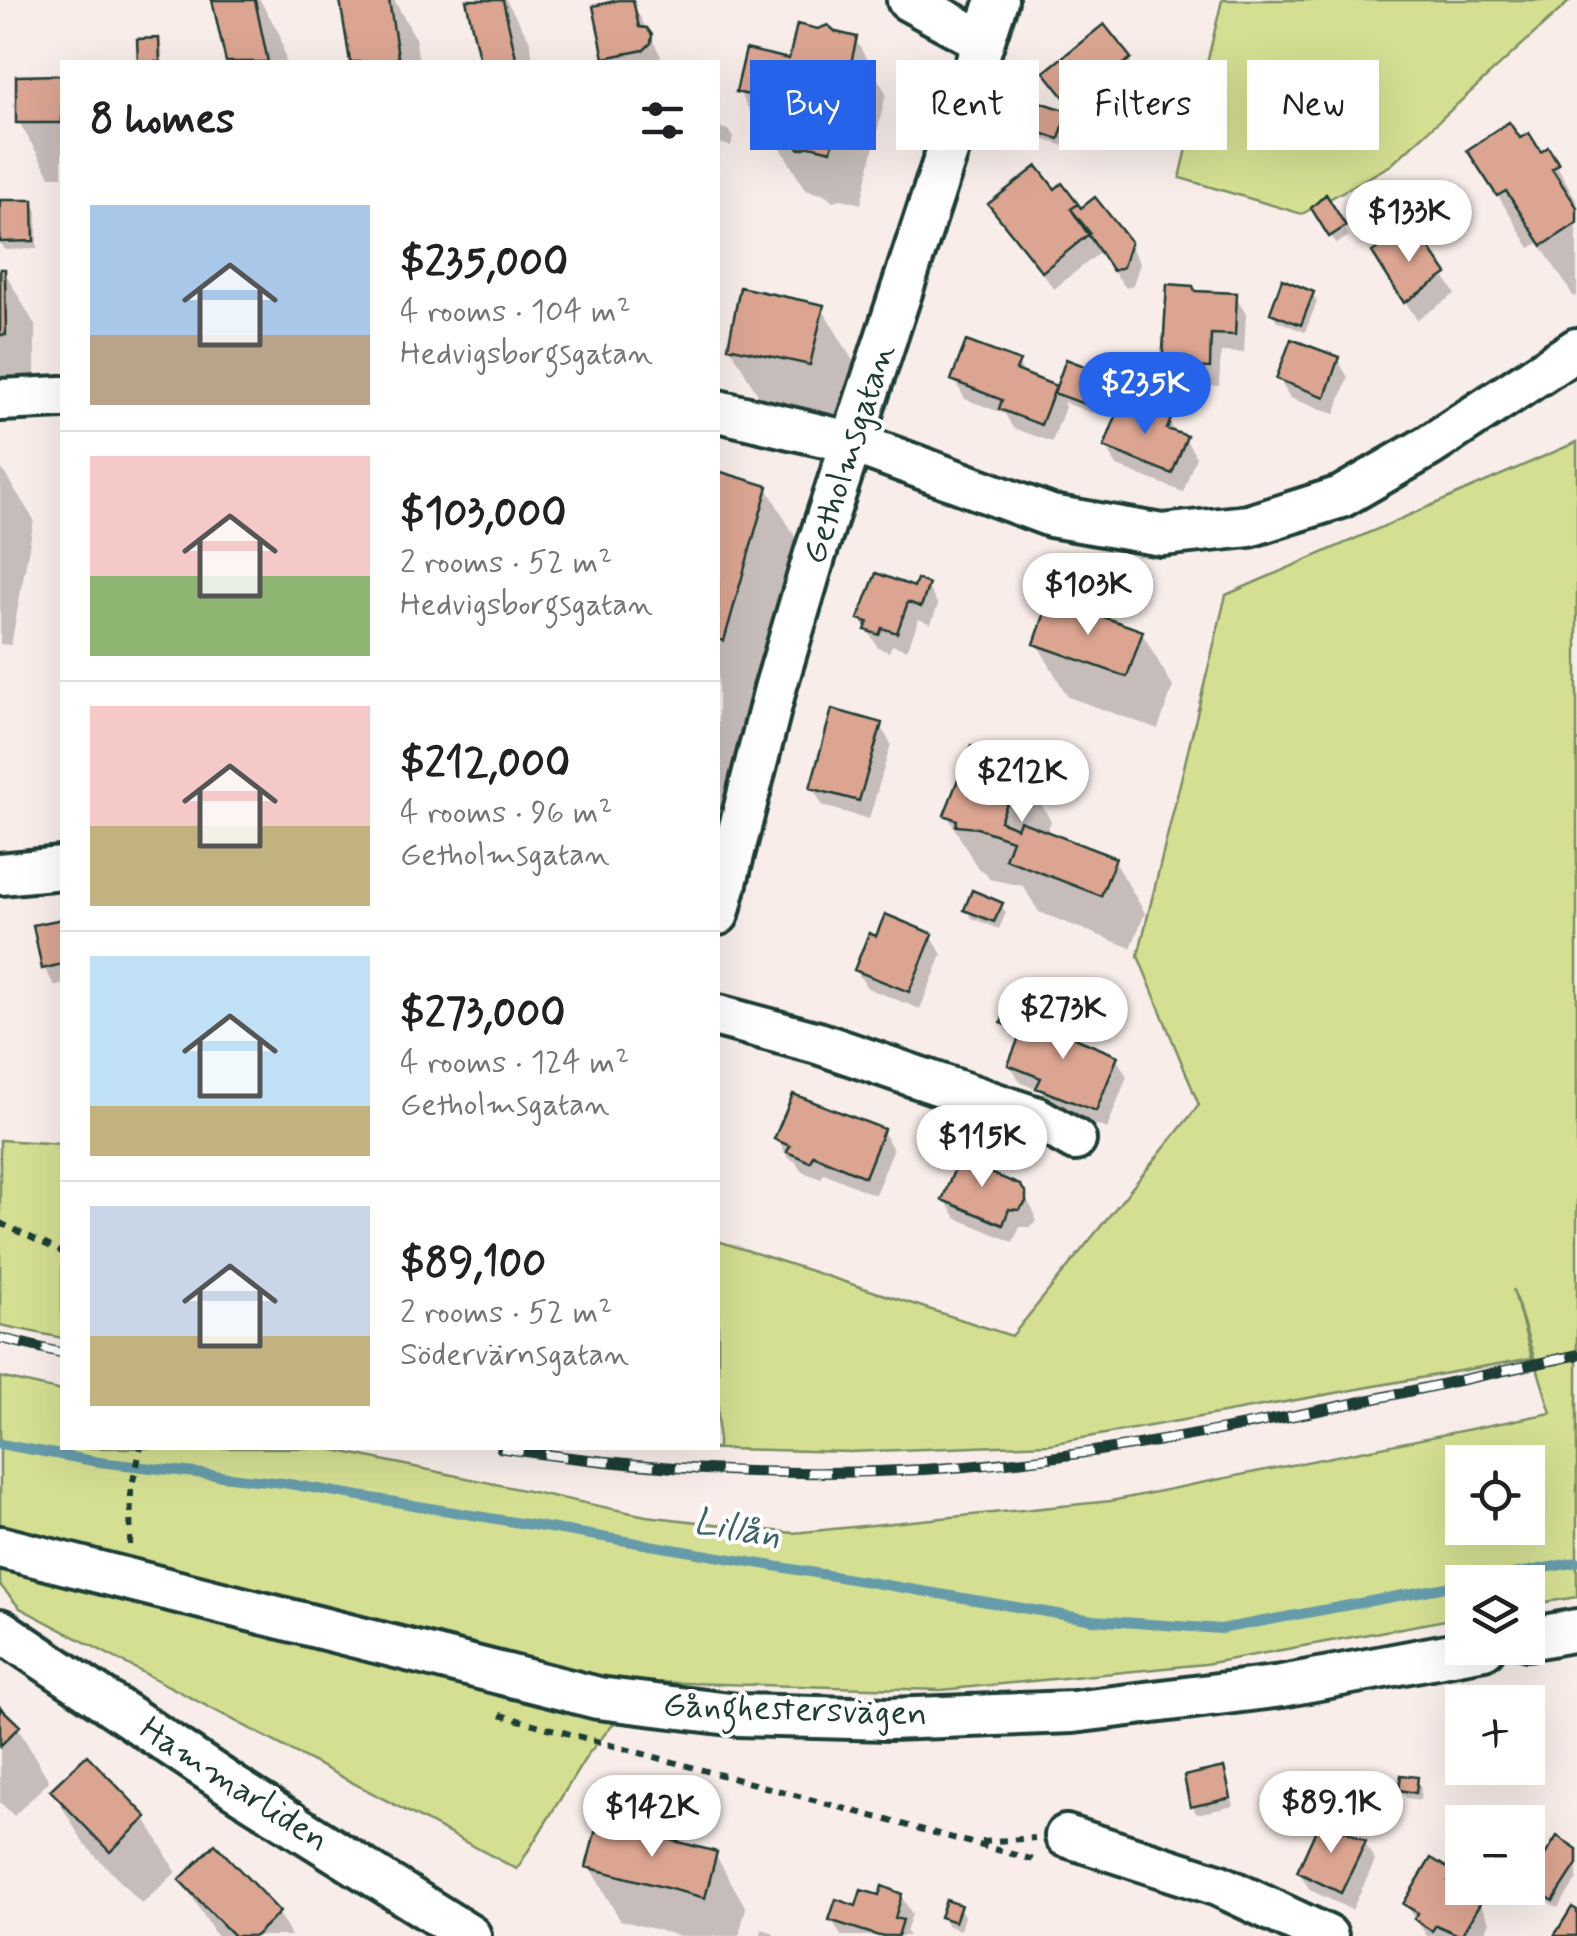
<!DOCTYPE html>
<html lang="en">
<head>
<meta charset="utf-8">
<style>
	:root { --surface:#fff; --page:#f2f2f2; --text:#202124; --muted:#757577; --line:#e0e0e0; --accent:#2563eb }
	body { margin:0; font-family:Mynerve,sans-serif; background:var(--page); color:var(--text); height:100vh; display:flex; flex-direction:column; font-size:38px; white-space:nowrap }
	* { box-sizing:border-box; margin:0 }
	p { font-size:32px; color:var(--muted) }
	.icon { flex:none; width:55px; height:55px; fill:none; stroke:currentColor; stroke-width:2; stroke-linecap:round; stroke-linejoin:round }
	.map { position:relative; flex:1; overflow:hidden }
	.drawer { position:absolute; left:60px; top:60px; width:660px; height:1390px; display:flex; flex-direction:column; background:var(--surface); border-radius:0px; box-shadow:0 10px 40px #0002 }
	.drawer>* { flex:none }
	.hud { position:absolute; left:750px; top:60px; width:675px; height:90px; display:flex; gap:20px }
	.buttons { position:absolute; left:1445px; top:1445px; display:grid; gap:20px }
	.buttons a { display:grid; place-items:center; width:100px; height:100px; border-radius:0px; background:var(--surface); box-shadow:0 10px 40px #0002; font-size:50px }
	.price { position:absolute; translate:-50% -85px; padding:0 22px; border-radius:35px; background:#fff; color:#222; font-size:32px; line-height:65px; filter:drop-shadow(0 2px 5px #0008) }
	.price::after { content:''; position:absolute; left:50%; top:60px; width:30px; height:22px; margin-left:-15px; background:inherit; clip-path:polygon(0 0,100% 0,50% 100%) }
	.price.selected { background:var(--accent); color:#fff }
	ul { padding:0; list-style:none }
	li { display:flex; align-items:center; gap:30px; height:250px; padding:0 30px }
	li+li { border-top:2px solid var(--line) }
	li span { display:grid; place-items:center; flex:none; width:280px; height:200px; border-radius:0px; color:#555 }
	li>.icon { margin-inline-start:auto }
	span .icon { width:120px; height:120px; fill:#fffc; stroke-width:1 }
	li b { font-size:42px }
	h2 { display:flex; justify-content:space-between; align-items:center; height:120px; padding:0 30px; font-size:42px }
	.tag { padding:0 35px; border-radius:0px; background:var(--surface); box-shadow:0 10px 40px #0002; font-size:35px; line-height:90px }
	.tag.selected { background:var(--accent); color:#fff }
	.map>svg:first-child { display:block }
</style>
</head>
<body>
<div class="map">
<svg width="1577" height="1936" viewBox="0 0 1577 1936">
	<rect width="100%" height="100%" fill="#f8ede9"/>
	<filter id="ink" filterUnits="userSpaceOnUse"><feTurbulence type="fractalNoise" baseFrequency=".01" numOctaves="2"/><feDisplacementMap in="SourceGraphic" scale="20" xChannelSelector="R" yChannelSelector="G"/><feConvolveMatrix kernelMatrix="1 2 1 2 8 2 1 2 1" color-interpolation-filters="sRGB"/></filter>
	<g filter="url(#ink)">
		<!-- green -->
		<path fill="#d4df92" stroke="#7a8e63" stroke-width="2.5" fill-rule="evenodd" d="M 1222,0 L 1571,0 L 1391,165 L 1302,214 L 1180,178 Z
			M 1577,442 L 1577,1597 L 1528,1605 L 1528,1582 L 1462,1582 L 1462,1617 L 1205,1664 L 941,1690 L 649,1682 L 588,1754 L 517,1869 L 20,1608 L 0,1585 L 0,1377 L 62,1391 L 62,1448 L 325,1448 L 646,1516 L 793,1533 L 1111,1501 L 1551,1413 L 1513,1289 L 1532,1358 L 1049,1444 L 850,1452 L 689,1448 L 718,1448 L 718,1241 L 1012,1336 L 1199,1105 L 1138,956 L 1226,595 ZM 1462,1462 L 1528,1462 L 1528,1528 L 1462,1528 Z
			M 0,1140 L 62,1144 L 62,1338 L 0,1325 Z"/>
		<!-- shadow -->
		<path fill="#0003" d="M 215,0 L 260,0 L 280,35 L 286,62 L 228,62 Z
			M 342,0 L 394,0 L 415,37 L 419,62 L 352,62 Z
			M 468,0 L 506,0 L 529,39 L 534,62 L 482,62 Z
			M 631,0 L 661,56 L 657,62 L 609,62 L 606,58 L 596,8 Z
			M 835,35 L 855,39 L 886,93 L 861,204 L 842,199 L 833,201 L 826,195 L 805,190 L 781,148 L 769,145 L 739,92 Z
			M 140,41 L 158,41 L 162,49 L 163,62 L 140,62 Z
			M 1129,59 L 1139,78 L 1083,122 L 1047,72 Z
			M 19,78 L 62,78 L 62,176 L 50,176 L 19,122 Z
			M 1067,113 L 1072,122 L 1064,146 L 1033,136 L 1028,128 Z
			M 718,127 L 728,130 L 733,138 L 731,146 L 718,143 Z
			M 1520,142 L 1557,166 L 1577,201 L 1577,296 L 1574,297 L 1539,243 L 1530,248 L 1470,150 Z
			M 1325,198 L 1349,236 L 1336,244 L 1314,209 Z
			M 32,202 L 37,211 L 37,249 L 5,250 L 0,242 L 0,203 Z
			M 991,205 L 1081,211 L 1129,244 L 1140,263 L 1133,285 L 1126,288 L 1099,253 L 1054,289 Z
			M 1416,247 L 1428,251 L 1455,294 L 1417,320 L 1386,271 Z
			M 0,271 L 4,271 L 35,325 L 35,388 L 0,388 Z
			M 1194,293 L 1235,296 L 1246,314 L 1244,353 L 1221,352 L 1219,386 L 1176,384 L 1165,365 Z
			M 1312,294 L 1317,302 L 1305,332 L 1277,321 L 1272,312 Z
			M 822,308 L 853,361 L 840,417 L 761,400 L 730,347 Z
			M 1337,359 L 1348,377 L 1335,414 L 1290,398 L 1279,379 Z
			M 1018,363 L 1025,376 L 1058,389 L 1098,374 L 1103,383 L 1092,413 L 1063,402 L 1065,407 L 1052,442 L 1013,428 L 1005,414 L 965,399 L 954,380 Z
			M 1169,421 L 1177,435 L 1185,438 L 1196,457 L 1183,492 L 1117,466 L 1106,447 Z
			M 0,466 L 34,520 L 11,645 L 0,644 Z
			M 718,474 L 767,488 L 798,542 L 718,825 Z
			M 927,586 L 938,605 L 931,624 L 919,619 L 907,650 L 892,645 L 889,652 L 878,648 L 861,619 Z
			M 1142,633 L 1173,687 L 1158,729 L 1068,697 L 1037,644 Z
			M 880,725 L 891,744 L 869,819 L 823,806 L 812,787 Z
			M 1000,760 L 1020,767 L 1051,821 L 1046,834 L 1114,860 L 1145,913 L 1131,948 L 1039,912 L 1023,886 L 989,879 L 985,872 L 978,869 L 947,815 Z
			M 1001,905 L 1006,913 L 999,929 L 972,918 L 967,910 Z
			M 62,921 L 62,985 L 55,986 L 44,968 L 36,927 Z
			M 932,936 L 942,955 L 920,1009 L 867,988 L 856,970 L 877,939 Z
			M 1038,1002 L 1043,1010 L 1041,1017 L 1067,1028 L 1075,1041 L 1116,1058 L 1127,1076 L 1107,1129 L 1050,1106 L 1041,1091 L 1021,1083 L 1010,1064 L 1022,1037 L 1008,1032 L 1003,1023 Z
			M 883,1131 L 893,1150 L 875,1195 L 824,1173 L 821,1179 L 801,1171 L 795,1161 L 788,1158 L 777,1139 Z
			M 979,1155 L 990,1173 L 1024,1194 L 1035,1214 L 1036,1222 L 1030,1227 L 1020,1227 L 1013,1242 L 956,1218 L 945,1200 Z
			M 0,1710 L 18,1728 L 49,1781 L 14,1816 L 0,1802 Z
			M 1223,1769 L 1234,1806 L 1197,1814 L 1192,1806 Z
			M 1416,1779 L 1421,1788 L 1420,1800 L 1406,1798 L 1401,1790 Z
			M 53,1791 L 145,1818 L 176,1872 L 142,1904 L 84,1844 Z
			M 1558,1840 L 1577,1852 L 1577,1879 L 1558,1908 L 1534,1893 L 1529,1884 Z
			M 1365,1843 L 1375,1861 L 1352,1910 L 1310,1890 L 1299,1872 Z
			M 715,1854 L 746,1908 L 739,1936 L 680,1936 L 620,1920 L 589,1866 Z
			M 1452,1873 L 1463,1892 L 1479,1903 L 1490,1922 L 1482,1936 L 1427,1936 L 1406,1904 Z
			M 182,1880 L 278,1913 L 291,1936 L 216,1936 Z
			M 901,1896 L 912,1914 L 906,1931 L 909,1936 L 841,1936 L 832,1920 L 881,1898 Z
			M 959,1907 L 964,1916 L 960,1930 L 948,1926 L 943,1917 Z
			M 762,1929 L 772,1932 L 774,1936 L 761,1936 Z"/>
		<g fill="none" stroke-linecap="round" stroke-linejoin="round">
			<!-- stream -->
			<path stroke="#669ba9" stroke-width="10" d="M 0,1444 L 99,1462 L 283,1483 L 1093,1620 L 1221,1629 L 1462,1584
				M 1470,1582 L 1577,1562"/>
		</g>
		<!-- building -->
		<path fill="#dba591" stroke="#1f3d34" stroke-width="2.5" d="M 212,0 L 255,0 L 268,62 L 226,62 Z
			M 340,0 L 389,0 L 399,62 L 350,62 Z
			M 466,0 L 503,0 L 517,62 L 480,62 Z
			M 619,0 L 633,0 L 639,27 L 647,28 L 652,35 L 651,43 L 644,50 L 604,58 L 593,6 Z
			M 797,24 L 818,29 L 828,25 L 836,32 L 857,37 L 831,151 L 810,146 L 800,149 L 793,142 L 772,137 L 779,102 L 736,92 L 746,49 L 789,59 Z
			M 1104,24 L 1131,58 L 1071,106 L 1044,72 Z
			M 159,38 L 160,62 L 138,62 L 137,39 Z
			M 62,75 L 62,123 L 16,123 L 16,76 Z
			M 1034,100 L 1068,111 L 1059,139 L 1025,128 Z
			M 1509,122 L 1520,138 L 1529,133 L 1541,152 L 1548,147 L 1559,164 L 1552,169 L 1577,207 L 1577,223 L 1542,246 L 1506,191 L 1497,196 L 1467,150 Z
			M 1037,166 L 1055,189 L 1062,183 L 1078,204 L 1071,209 L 1090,233 L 1042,272 L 988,204 Z
			M 1326,194 L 1346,226 L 1329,237 L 1311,208 Z
			M 1095,197 L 1131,242 L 1123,267 L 1113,271 L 1071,209 L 1078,204 L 1081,208 Z
			M 0,200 L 33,200 L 34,241 L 0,242 Z
			M 1407,229 L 1418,245 L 1430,249 L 1447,274 L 1404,303 L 1372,252 Z
			M 0,269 L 5,269 L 6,335 L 0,335 Z
			M 1282,279 L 1314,292 L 1301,325 L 1270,313 Z
			M 1167,284 L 1193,286 L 1195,291 L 1237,293 L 1235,335 L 1211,334 L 1210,368 L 1162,366 Z
			M 740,287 L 824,305 L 810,365 L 728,347 Z
			M 1291,339 L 1339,357 L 1325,397 L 1276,379 Z
			M 966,341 L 1020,361 L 1016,370 L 1056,386 L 1041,425 L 999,409 L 1002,400 L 951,380 Z
			M 1066,359 L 1100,372 L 1087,405 L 1054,393 Z
			M 1122,400 L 1171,419 L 1167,429 L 1187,436 L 1172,474 L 1104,447 Z
			M 718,471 L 768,486 L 724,641 L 718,639 Z
			M 876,573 L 914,587 L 917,579 L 929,584 L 921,607 L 908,602 L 897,633 L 882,628 L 879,635 L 865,630 L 868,622 L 858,619 Z
			M 1050,598 L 1143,631 L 1127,677 L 1034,644 Z
			M 832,709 L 882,723 L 859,801 L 810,788 Z
			M 971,746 L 1000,758 L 1011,756 L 1022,766 L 1000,821 L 1017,828 L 1020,821 L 1116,858 L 1101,896 L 1005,859 L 1012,840 L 977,828 L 956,826 L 957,820 L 944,815 Z
			M 972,890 L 1003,903 L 994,922 L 964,910 Z
			M 885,914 L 933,934 L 909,992 L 854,970 L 869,933 L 876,936 Z
			M 62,919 L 62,964 L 42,969 L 33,925 Z
			M 1015,989 L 1040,1000 L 1035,1012 L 1030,1010 L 1021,1031 L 1001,1023 Z
			M 1030,1010 L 1069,1026 L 1065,1034 L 1118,1056 L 1096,1111 L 1036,1088 L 1041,1078 L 1008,1065 Z
			M 793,1094 L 884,1129 L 865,1177 L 813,1155 L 810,1162 L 787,1152 L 790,1146 L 774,1139 Z
			M 964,1146 L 981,1153 L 976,1167 L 1020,1185 L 1026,1193 L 1026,1202 L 1019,1210 L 1009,1209 L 1003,1225 L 942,1200 Z
			M 0,1707 L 20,1726 L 0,1746 Z
			M 87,1755 L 147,1817 L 110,1852 L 50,1790 Z
			M 1224,1767 L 1231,1798 L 1190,1807 L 1184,1776 Z
			M 1401,1775 L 1418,1777 L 1416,1793 L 1399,1790 Z
			M 1321,1819 L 1366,1841 L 1341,1893 L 1297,1872 Z
			M 598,1821 L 717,1852 L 705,1898 L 586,1867 Z
			M 1557,1836 L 1577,1849 L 1577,1864 L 1553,1901 L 1528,1882 Z
			M 215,1844 L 280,1912 L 255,1936 L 234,1936 L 179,1880 Z
			M 1431,1858 L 1454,1872 L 1448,1881 L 1481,1902 L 1461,1936 L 1436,1925 L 1432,1931 L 1414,1919 L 1418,1913 L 1403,1904 Z
			M 882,1886 L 902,1894 L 895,1918 L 903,1920 L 898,1936 L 879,1936 L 829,1920 L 836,1899 L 856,1906 L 861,1890 L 879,1895 Z
			M 946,1900 L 961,1905 L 955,1922 L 940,1917 Z
			M 1572,1907 L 1577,1910 L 1577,1936 L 1554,1936 Z"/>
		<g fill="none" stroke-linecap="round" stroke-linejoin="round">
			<defs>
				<path id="minor" d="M 908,0 L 983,41
					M 0,400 L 62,397
					M 718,411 L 854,443 L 1051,516 L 1162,535 L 1249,526 L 1341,497 L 1429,446 L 1577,349
					M 0,874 L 62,868
					M 718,914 L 775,689 L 815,554 L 997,0
					M 718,1016 L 818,1043 L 1037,1118 L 1075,1140
					M 0,1547 L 598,1698 L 738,1715 L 889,1719 L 1073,1712 L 1282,1686 L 1484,1648
					M 0,1630 L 235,1788 L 470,1936
					M 1528,1639 L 1577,1630
					M 1066,1836 L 1218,1885 L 1327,1936"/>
			</defs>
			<!-- minor casing -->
			<use href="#minor" stroke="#1f3d34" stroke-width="48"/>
			<!-- path -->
			<path stroke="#1f3d34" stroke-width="6" stroke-dasharray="8 8" stroke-linecap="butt" d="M 0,1223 L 62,1252
				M 130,1545 L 131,1489 L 141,1448
				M 500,1715 L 1038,1861
				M 982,1842 L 1035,1838"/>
			<!-- minor -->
			<use href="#minor" stroke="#fff" stroke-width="40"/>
			<defs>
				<path id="rail" d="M 0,1338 L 62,1353
					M 501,1448 C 672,1474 849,1481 1021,1461 C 1208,1439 1393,1394 1577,1355"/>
			</defs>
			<!-- rail casing -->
			<use href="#rail" stroke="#1f3d34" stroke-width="11"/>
			<!-- rail -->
			<use href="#rail" stroke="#fff" stroke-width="8" stroke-dasharray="22" stroke-linecap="butt"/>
		</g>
	</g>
	<g text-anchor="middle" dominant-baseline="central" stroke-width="8" stroke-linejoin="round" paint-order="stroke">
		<!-- street labels -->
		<g font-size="35" fill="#1f3d34" stroke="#fff">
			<text transform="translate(849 454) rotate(-72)">Getholmsgatan</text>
			<text transform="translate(795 1710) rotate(2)">Gånghestersvägen</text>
			<text transform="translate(234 1785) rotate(33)">Hammarliden</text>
		</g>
		<!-- water labels -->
		<g font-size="38" font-style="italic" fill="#3c6465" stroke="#fff">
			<text transform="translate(737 1529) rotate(10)">Lillån</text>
		</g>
	</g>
</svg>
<div class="buttons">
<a><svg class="icon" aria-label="locate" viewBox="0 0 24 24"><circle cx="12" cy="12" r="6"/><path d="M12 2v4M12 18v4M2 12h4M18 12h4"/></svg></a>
<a><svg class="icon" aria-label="layers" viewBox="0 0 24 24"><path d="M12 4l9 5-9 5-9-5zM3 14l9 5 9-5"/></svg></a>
<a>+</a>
<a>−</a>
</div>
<b class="price" style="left:1409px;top:265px">$133K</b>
<b class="price selected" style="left:1145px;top:437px">$235K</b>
<b class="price" style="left:1088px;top:638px">$103K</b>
<b class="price" style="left:1022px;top:825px">$212K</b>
<b class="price" style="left:1063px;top:1062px">$273K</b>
<b class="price" style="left:982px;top:1190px">$115K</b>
<b class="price" style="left:1331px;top:1856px">$89.1K</b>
<b class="price" style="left:652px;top:1860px">$142K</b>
<div class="hud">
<a class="tag selected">Buy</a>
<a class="tag">Rent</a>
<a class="tag">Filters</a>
<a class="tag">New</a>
</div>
<section class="drawer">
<h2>8 homes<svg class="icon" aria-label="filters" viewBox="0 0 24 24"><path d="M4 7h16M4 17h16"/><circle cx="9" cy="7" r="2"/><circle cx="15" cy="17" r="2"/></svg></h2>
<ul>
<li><span style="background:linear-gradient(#a9c7e8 65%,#b9a48a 0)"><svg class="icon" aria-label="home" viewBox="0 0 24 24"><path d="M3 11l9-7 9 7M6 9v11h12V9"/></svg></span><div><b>$235,000</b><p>4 rooms · 104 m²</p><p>Hedvigsborgsgatan</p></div></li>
<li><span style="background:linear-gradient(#f6c9c9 60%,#8fb573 0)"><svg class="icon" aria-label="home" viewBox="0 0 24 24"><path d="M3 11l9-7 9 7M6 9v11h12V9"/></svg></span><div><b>$103,000</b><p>2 rooms · 52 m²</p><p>Hedvigsborgsgatan</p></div></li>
<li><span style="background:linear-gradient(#f6c9c9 60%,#c2b280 0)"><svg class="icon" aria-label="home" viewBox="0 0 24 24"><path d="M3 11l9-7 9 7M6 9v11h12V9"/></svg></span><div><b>$212,000</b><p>4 rooms · 96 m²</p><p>Getholmsgatan</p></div></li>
<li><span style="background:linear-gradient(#bfe0f5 75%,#c2b280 0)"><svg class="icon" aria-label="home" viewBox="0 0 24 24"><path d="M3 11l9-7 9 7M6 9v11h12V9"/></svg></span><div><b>$273,000</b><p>4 rooms · 124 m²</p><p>Getholmsgatan</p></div></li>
<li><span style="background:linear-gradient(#c9d6e8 65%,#c2b280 0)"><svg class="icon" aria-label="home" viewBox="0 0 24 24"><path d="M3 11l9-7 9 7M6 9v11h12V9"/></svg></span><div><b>$89,100</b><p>2 rooms · 52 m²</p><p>Södervärnsgatan</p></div></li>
</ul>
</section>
</div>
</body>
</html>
